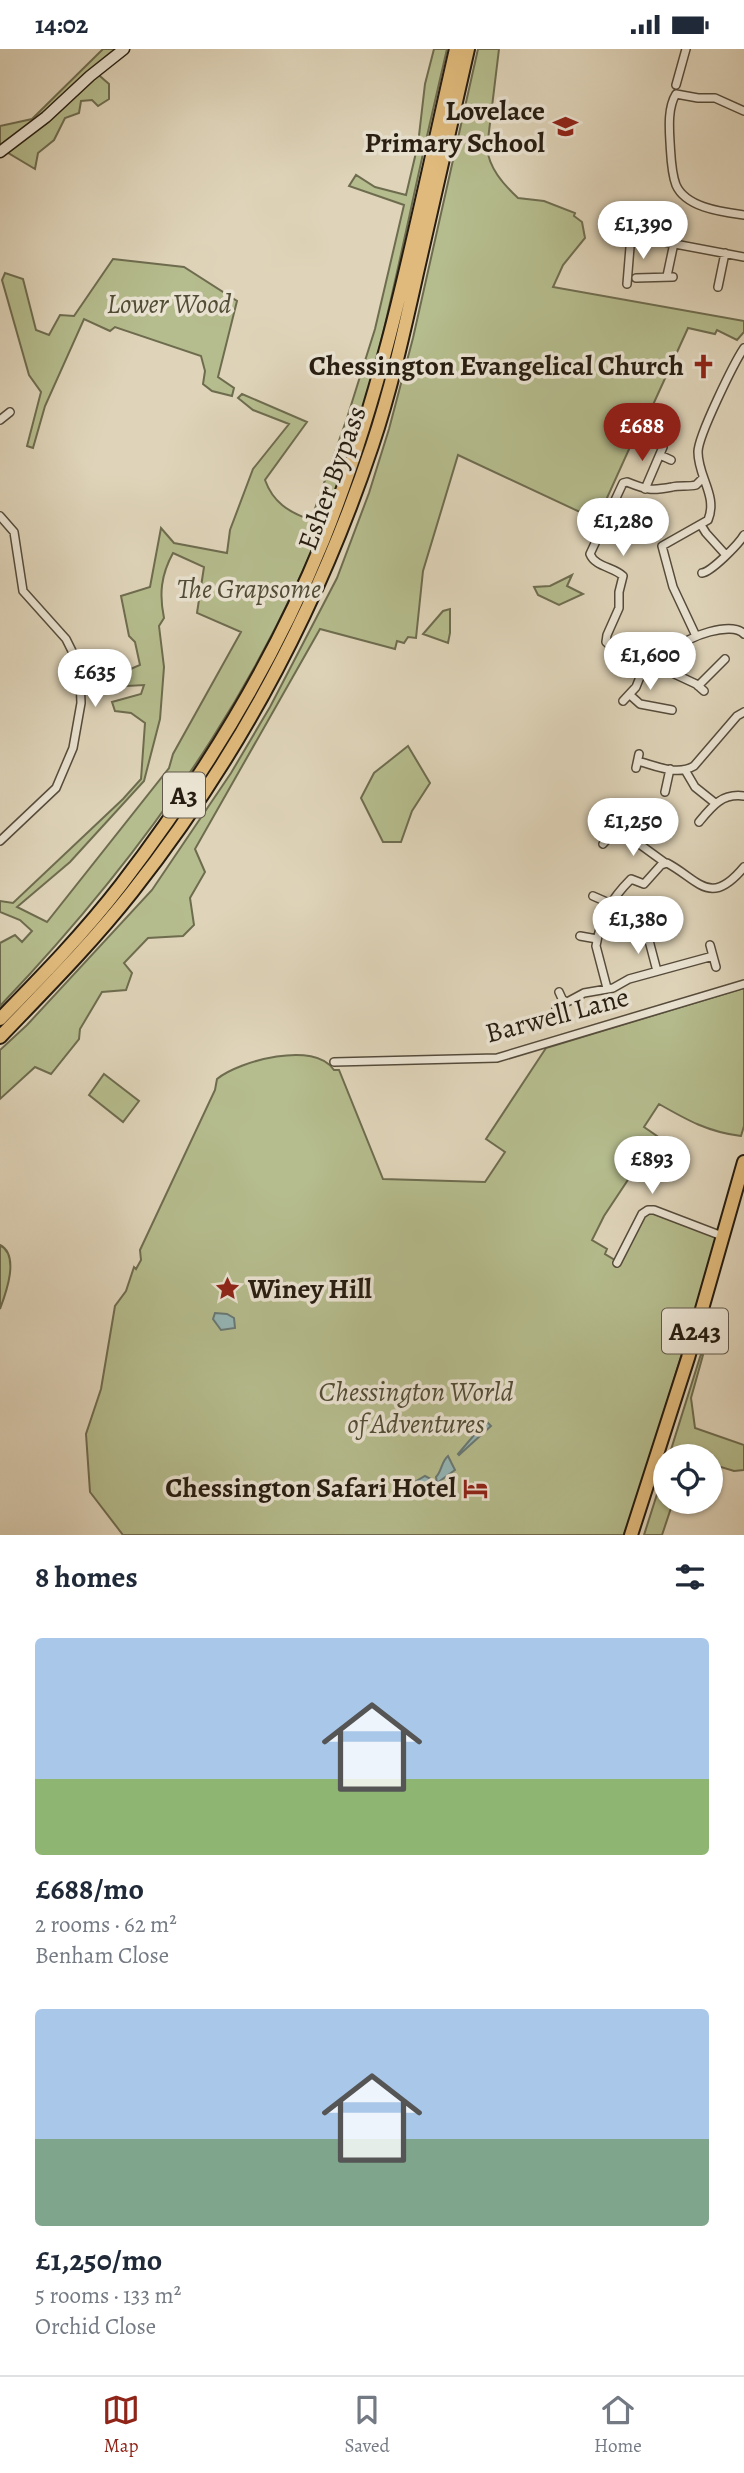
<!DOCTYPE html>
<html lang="en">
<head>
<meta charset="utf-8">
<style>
	:root { --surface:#fff; --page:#f6f6f7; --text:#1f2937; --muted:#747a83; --line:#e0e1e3; --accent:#8f2418 }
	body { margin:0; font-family:Alegreya,serif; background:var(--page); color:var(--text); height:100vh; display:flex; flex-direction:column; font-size:26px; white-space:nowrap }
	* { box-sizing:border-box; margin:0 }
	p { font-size:23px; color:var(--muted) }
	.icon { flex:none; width:38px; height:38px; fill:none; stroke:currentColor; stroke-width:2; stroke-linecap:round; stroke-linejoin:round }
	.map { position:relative; height:1486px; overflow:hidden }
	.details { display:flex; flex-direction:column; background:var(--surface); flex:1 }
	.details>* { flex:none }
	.tools { position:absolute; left:653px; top:1395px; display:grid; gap:14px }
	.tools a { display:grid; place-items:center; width:70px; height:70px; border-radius:50%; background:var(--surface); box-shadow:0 2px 5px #0004; font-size:35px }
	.price { position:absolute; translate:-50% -60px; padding:0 16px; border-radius:24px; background:#fff; color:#222; font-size:23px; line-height:46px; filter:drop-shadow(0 2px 4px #0008) }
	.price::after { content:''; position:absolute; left:50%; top:42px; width:21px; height:16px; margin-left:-10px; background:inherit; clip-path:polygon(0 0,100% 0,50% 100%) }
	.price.selected { background:var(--accent); color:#fff }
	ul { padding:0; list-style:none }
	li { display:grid; align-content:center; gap:14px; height:371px; padding:0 35px }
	li span { display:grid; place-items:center; height:217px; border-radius:7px; color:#555 }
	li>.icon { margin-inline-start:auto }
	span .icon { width:126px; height:126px; fill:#fffc; stroke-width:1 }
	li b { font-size:30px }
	h2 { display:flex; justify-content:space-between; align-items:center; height:84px; padding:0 35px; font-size:30px }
	.status { display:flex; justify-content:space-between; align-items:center; height:49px; padding:0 35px; background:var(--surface); direction:ltr }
	.status svg { height:19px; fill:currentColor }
	.tab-bar { display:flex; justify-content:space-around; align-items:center; height:98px; border-top:2px solid var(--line); background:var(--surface); font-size:19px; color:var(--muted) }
	.tab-bar a { display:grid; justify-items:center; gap:4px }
	.tab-bar .selected { color:var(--accent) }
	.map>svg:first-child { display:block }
</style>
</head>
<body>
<div class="status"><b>14:02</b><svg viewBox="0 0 49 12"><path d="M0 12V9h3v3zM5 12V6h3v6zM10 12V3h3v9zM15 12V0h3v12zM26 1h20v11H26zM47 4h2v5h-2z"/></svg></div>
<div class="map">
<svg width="744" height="1486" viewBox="0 0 744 1486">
	<rect width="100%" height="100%" fill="#dfd4b9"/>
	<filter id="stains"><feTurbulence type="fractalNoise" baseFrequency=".00286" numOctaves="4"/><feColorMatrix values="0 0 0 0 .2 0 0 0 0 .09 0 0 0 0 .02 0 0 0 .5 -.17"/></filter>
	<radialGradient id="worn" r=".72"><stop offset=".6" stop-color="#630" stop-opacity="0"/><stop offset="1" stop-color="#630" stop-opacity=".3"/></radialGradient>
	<!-- green -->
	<path fill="#b5bc8d" stroke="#6e6c4f" stroke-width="2" fill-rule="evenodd" d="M 103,0 L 118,0 L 93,21 L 109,35 L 109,50 L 98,57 L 92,51 L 81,52 L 79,64 L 65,69 L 54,91 L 38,104 L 35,120 L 0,99 L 0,77 L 32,70 Z
		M 434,0 L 447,0 C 434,56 421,112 409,169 C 393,241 378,313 356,384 C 285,606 160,789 0,957 L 0,894 L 15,886 L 22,893 L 32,882 L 20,871 L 0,863 L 0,852 L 13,854 L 123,750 L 141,730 L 145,674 L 131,664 L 115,662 L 112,653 L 141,645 L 144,636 L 127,637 L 126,622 L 140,616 L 135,593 L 129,587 L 121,547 L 150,538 L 161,479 L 174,494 L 227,504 L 230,481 L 253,420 L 289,375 L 253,361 L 238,349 L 242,345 L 307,373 L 265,431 C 273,453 288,463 311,471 L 347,369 L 375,280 L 404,156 L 349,137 L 356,126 L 375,138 L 406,146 L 418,95 L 425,35 ZM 173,504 L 204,518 L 197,564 L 241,583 L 173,705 L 169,719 L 47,873 L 17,858 L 70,813 L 144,732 L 160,670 L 164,618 L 159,577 L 164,569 C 159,545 161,526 173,504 Z
		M 478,0 L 499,0 L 487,99 C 489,119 503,135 518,149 L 544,152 L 575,164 L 574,167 L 582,173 L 585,189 L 563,216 L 553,238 L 744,272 L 744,283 L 737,291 L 717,281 L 715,285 L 688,279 L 652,358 L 649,356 L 597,471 L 458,406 L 423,522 L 416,589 L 408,588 L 404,594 L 397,592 L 395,600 L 320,580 L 195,800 L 205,823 L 190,849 L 194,876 L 183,887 L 148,889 L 124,914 L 132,924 L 126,941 L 102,943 L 80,980 L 79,990 L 51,1025 L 35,1018 L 0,1050 L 0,1001 L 27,976 L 152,841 L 231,724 L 270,658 L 337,529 L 369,444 L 389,380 L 413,289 Z
		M 113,210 L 184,218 L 237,252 L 218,328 L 234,339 L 232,347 L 212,342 L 203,335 L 205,322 L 201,307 L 115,278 L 110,282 L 84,270 L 45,357 L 33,399 L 27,397 L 41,343 L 29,326 L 2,231 L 5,224 L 23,230 L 36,281 L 49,286 L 60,266 L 74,267 Z
		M 572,526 L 567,537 L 583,545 L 559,556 L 538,546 L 534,538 L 550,537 Z
		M 450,560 L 450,584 L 448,594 L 423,585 L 443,562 Z
		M 408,697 L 430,734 L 412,762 L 401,793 L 383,793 L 361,749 L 374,724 Z
		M 744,939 L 744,1077 L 741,1087 C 708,1083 687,1071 659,1055 L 644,1078 L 657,1087 L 604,1167 L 592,1191 L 607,1200 L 605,1205 L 620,1214 L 646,1165 L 653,1164 L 718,1188 L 626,1486 L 123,1486 L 90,1443 L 86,1385 L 101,1340 L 115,1257 L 126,1242 L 134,1218 L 136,1220 L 141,1211 L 140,1201 L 215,1041 L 217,1030 C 239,1012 315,991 334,1021 L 339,1021 L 383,1130 L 485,1133 L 505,1103 L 486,1090 L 546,999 Z
		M 104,1025 L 139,1052 L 123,1073 L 89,1046 Z
		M 0,1196 C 20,1206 6,1244 0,1260 Z
		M 701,1305 L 703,1306 L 691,1349 L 695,1379 L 744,1396 L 744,1421 L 734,1422 L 711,1415 L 710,1407 L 669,1407 Z
		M 665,1420 L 665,1452 L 673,1453 L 662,1486 L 644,1486 Z"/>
	<!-- water -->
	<path fill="#95b7b7" stroke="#697975" stroke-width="2" d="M 215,1264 L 227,1265 L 234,1269 L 235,1279 L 221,1281 L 213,1270 Z
		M 486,1372 L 491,1377 L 459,1406 L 458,1405 Z
		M 448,1407 L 455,1421 L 437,1434 L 436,1428 C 442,1422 441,1413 448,1407 Z
		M 425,1427 L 431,1430 L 430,1436 L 418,1446 L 407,1448 L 405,1444 L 408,1437 Z"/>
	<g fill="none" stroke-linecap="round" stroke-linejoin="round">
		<defs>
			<path id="street" d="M 676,36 L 686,0
				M 744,62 L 715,49 L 698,49 L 676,45 C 668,58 669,77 670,93 C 671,107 671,123 676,136 C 686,159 723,163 744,166
				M 606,182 L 744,208
				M 667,227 L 674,194
				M 636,229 L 673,228
				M 627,235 L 631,186
				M 718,238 L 725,204
				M 0,371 L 10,363
				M 660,406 L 671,411
				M 702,430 L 696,436 C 688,438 680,436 672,438 C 651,442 647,441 627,433 L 623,434 L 590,505 C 595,518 614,518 623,527 L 619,543 L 619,559 L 607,586 L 606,593 L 613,599 L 666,621 C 669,614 671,606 676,600 C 687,587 732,572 744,585
				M 645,440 L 663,398
				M 0,467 L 14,483 L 23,542 L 66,590 L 75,608 L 80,629 L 81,654 L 73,699 L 56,739 L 0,792
				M 701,476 L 706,484 L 725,505
				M 702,524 C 711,523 739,495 744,486
				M 696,587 L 673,538 L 662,497 L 708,471 C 718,447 698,428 698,403 C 698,387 734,314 744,299
				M 666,621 L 696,635 L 704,642
				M 698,637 L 725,610
				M 630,646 L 640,655 L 672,661
				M 623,652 L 636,638 L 646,613
				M 638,712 C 656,717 677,727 694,717 L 737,667 L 744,663
				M 636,719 L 639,705
				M 685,721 L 695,738 L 715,754
				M 665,743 L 670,720
				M 699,773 C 712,757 722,744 744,747
				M 603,795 L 613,784 L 620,781 L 664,813
				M 593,847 L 609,854
				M 647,884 L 657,922
				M 580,887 L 597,890
				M 710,896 L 716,918
				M 607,939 L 596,897 C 601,868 610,851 631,830 L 644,835 L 661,816 L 667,814 C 699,831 710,859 744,818
				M 559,943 L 564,954
				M 556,959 L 584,944 L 613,939 L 629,930 L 713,907
				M 334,1013 L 497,1009 L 744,935
				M 617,1214 L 642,1165 L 648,1161 L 654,1161 L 722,1187"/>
			<path id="secondary" d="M 0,103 L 46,68 L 90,27 L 124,0"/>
			<path id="highway" d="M 0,970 C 42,927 84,884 121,836 C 202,730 273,615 323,492 C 387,334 418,165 456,0
				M 0,988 C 45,941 91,895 132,843 C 237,710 318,558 372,397 C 391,341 404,282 417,224 C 434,149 451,75 468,0
				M 631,1486 L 688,1309 L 744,1113"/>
		</defs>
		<!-- street casing -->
		<use href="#street" stroke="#554b3b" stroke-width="10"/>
		<!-- secondary casing -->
		<use href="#secondary" stroke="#271d11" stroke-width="13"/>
		<!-- highway casing -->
		<use href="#highway" stroke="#271d11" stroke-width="16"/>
		<!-- street -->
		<use href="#street" stroke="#eae3d2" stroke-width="7"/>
		<!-- secondary -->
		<use href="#secondary" stroke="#eae3d2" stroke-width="10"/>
		<!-- highway -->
		<use href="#highway" stroke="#e0ba7c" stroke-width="12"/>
	</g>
	<!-- icons -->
	<defs>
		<symbol id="school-bare" viewBox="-9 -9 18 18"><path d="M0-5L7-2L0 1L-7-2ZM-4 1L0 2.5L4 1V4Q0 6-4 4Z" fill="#8f2418" stroke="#eae3d2" stroke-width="2.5" paint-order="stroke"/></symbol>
		<symbol id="church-bare" viewBox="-9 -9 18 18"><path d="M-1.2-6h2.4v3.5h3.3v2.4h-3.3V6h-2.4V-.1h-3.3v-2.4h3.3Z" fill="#8f2418" stroke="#eae3d2" stroke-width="2.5" paint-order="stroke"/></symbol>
		<symbol id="sight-bare" viewBox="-9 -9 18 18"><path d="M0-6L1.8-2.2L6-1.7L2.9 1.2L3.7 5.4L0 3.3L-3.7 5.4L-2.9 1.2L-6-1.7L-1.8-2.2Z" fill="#8f2418" stroke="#eae3d2" stroke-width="2.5" paint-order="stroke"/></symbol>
		<symbol id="hotel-bare" viewBox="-9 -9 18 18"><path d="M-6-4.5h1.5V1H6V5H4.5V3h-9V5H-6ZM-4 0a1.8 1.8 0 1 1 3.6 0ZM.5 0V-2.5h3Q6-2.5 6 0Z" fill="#8f2418" stroke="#eae3d2" stroke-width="2.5" paint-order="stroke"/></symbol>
	</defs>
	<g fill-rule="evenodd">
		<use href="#school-bare" x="548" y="60" width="35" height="35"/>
		<use href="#church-bare" x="686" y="300" width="35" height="35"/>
		<use href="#sight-bare" x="210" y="1222" width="35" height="35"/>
		<use href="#hotel-bare" x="458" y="1422" width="35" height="35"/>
	</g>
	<g text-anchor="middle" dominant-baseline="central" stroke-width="7" stroke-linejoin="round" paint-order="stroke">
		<!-- shield labels -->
		<g fill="#eae3d2" stroke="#62584b" stroke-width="2">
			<rect x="163" y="723.5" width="42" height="45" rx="5"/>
			<rect x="662" y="1259.5" width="66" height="45" rx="5"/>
		</g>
		<g font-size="26" font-weight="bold" fill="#271d11">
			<text x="184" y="746">A3</text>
			<text x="695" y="1282">A243</text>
		</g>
		<!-- poi labels -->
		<g font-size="28" font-weight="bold" fill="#271d11" stroke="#eae3d2" text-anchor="end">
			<text x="545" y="62">Lovelace<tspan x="545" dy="32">Primary School</tspan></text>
			<text x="684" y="317">Chessington Evangelical Church</text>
			<text x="248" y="1240" text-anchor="start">Winey Hill</text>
			<text x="456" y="1439">Chessington Safari Hotel</text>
		</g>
		<!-- park labels -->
		<g font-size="28" font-style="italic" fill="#524d36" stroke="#eae3d2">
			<text x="169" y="255">Lower Wood</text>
			<text x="249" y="540">The Grapsome</text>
			<text x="416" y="1343">Chessington World<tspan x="416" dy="32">of Adventures</tspan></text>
		</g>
		<!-- street labels -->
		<g font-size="28" fill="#271d11" stroke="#eae3d2">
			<text transform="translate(332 429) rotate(-70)">Esher Bypass</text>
			<text transform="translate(557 966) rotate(-15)">Barwell Lane</text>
		</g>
	</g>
	<rect width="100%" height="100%" filter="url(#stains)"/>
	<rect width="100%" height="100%" fill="url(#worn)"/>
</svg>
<div class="tools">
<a><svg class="icon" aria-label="locate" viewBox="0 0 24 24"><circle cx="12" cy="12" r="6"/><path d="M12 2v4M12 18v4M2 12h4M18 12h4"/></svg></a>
</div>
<b class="price" style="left:643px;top:212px">£1,390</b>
<b class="price selected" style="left:642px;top:414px">£688</b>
<b class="price" style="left:623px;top:509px">£1,280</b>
<b class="price" style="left:650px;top:643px">£1,600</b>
<b class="price" style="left:95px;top:660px">£635</b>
<b class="price" style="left:633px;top:809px">£1,250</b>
<b class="price" style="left:638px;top:907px">£1,380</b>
<b class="price" style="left:652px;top:1147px">£893</b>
</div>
<section class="details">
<h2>8 homes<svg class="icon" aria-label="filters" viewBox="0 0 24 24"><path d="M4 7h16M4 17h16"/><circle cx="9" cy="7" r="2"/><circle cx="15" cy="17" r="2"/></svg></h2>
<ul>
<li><span style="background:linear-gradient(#a9c7e8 65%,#8fb573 0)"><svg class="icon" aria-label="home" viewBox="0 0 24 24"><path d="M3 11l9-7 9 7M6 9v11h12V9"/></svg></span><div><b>£688/mo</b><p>2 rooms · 62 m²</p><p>Benham Close</p></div></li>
<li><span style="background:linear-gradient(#a9c7e8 60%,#7fa58c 0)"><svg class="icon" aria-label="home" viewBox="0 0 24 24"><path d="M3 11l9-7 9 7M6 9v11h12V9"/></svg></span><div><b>£1,250/mo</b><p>5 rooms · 133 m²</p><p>Orchid Close</p></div></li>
</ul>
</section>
<nav class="tab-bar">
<a class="selected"><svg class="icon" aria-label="map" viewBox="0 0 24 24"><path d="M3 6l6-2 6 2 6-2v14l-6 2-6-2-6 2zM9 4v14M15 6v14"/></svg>Map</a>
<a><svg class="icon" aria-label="saved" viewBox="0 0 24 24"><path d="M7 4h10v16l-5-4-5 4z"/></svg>Saved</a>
<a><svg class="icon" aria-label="home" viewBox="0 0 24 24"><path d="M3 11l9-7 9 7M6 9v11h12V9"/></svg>Home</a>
</nav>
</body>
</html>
